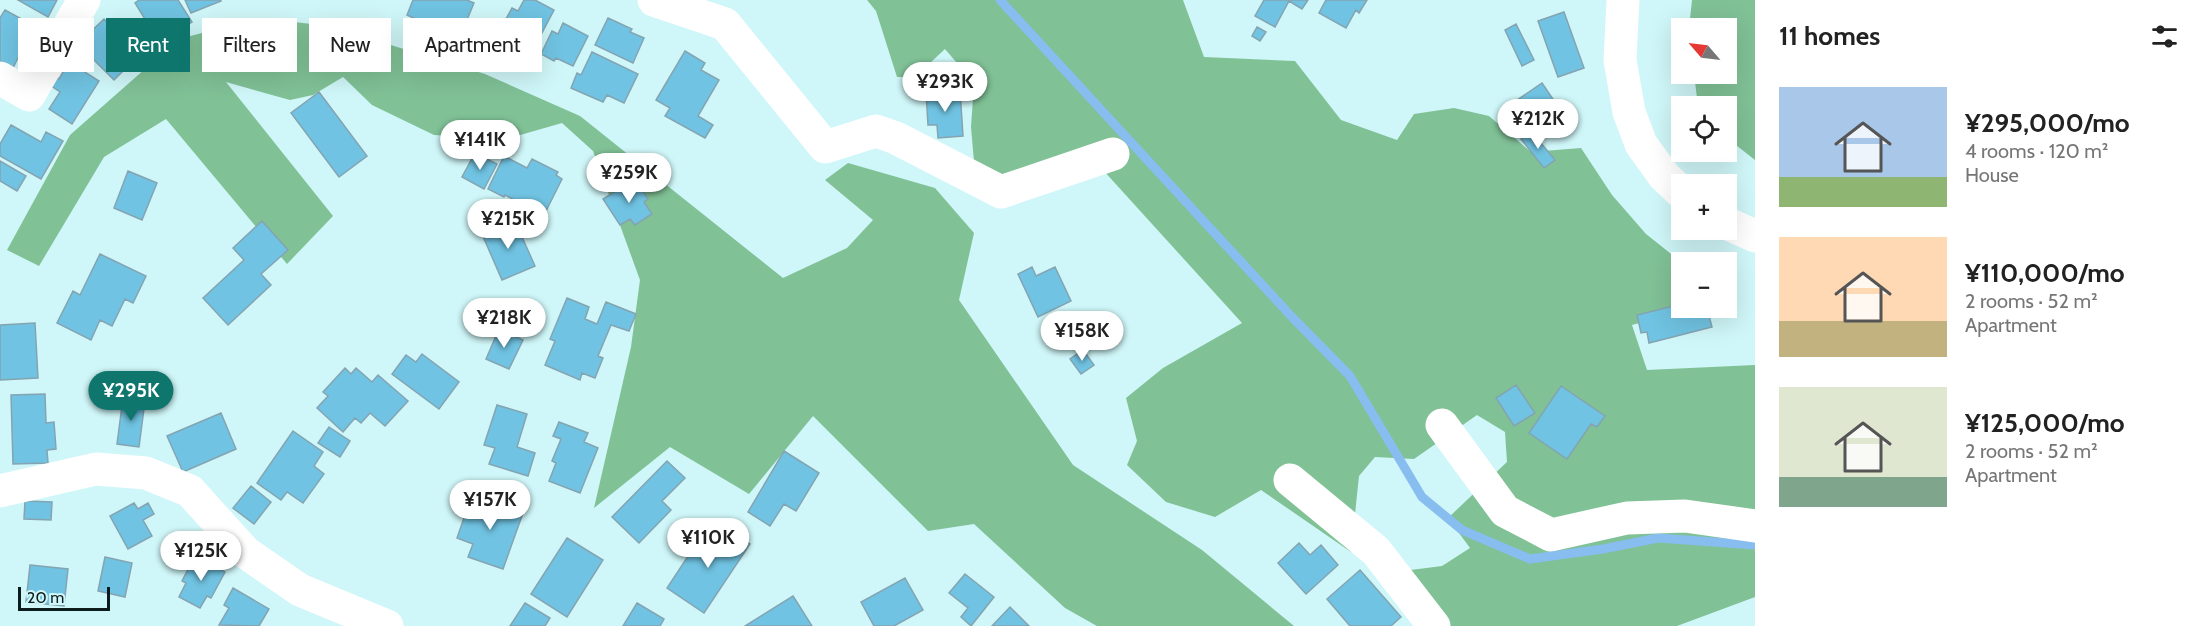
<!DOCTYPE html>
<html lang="en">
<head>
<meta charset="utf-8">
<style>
	:root { --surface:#fff; --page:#f2f2f2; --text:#222; --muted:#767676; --accent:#0f766e }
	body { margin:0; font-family:Cabin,sans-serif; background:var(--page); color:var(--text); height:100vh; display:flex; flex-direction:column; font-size:22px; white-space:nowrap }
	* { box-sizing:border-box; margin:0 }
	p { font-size:20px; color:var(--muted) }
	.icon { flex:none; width:33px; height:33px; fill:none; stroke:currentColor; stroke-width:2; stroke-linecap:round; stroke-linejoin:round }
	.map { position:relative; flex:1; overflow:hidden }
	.details { display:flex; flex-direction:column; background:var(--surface); width:450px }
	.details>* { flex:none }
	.top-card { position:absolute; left:18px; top:18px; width:570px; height:54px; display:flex; gap:12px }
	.needle { width:39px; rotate:298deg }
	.fabs { position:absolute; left:1671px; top:18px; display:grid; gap:12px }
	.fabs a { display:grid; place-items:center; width:66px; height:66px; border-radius:0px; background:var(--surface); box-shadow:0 6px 24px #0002; font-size:30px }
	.scale { position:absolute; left:18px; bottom:15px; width:92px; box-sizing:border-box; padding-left:6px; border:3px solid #0c1b1c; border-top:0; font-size:16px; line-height:21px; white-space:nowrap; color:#0c1b1c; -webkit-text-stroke:4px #cff6f8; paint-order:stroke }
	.price { position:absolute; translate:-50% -51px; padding:0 14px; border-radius:21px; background:#fff; color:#222; font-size:20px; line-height:39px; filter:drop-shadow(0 2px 3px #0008) }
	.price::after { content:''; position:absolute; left:50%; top:36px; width:18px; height:14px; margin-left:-9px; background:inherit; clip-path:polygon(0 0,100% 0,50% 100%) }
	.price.current { background:var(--accent); color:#fff }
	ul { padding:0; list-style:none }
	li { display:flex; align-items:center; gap:18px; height:150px; padding:0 24px }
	li span { display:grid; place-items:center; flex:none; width:168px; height:120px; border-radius:0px; color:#555 }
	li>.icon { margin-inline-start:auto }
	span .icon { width:72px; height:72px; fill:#fffc; stroke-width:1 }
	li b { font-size:26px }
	h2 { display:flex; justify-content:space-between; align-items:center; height:72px; padding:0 24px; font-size:26px }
	.chip { padding:0 21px; border-radius:0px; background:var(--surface); box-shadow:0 6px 24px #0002; font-size:21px; line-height:54px }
	.chip.current { background:var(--accent); color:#fff }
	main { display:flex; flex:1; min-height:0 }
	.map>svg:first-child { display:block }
</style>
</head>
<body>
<main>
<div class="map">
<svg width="1755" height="626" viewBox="0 0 1755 626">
	<rect width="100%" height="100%" fill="#cff6f8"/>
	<!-- forest -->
	<path fill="#80c196" d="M 867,0 L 1183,0 L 1204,57 L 1295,61 L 1341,120 L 1397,140 L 1414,114 L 1454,108 L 1489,116 L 1531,152 L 1581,148 L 1612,195 L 1646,234 L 1675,257 L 1694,262 L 1682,262 L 1682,308 L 1695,308 L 1632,325 L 1647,370 L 1755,365 L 1755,597 L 1677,626 L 1441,626 L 1395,572 L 1442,566 L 1470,548 L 1448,518 L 1507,462 L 1505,432 L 1477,415 L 1414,459 L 1375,457 L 1359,476 L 1351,552 L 1261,490 L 1215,517 L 1166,502 L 1127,465 L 1137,441 L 1126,398 L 1163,368 L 1242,323 L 1093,159 L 977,196 L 971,127 L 974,83 L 945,49 L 915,77 L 897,77 L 876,11 Z
		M 1692,0 L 1755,0 L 1755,160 L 1727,138 L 1726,106 L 1698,106 L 1694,74 L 1726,74 L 1726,28 L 1689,28 Z
		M 259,18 L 329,26 L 485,74 L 580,116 L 783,278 L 847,248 L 873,220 L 825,180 L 848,163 L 935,188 L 974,233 L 959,300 L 1073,465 L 1202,550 L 1294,626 L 1097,626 L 1065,608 L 974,524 L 928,531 L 813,416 L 749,494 L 670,447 L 594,508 L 631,347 L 640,280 L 593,151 L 562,123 L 506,139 L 434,135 L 372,105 L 343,77 L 313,95 L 290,100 L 226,82 L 333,216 L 287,264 L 166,119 L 104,157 L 39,266 L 7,250 L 70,135 L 179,39 Z"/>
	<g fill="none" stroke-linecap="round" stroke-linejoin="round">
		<!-- stream -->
		<path stroke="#88bdf0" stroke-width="9" d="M 1000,0 L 1291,316 L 1350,376 L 1422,497 L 1462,530 L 1530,559 L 1603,549 L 1658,538 L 1755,545"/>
	</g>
	<!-- building -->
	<path fill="#70c3e2" stroke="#84a4b1" stroke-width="1.5" d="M 18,0 L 57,0 L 48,17 Z
		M 139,0 L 178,0 L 192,22 L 159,42 L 135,3 Z
		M 185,0 L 220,0 L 221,1 L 191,13 Z
		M 413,0 L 467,0 L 474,3 L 462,32 L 452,28 L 449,34 L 407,15 Z
		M 524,0 L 535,0 L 554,10 L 533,50 L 499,32 L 512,8 L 518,11 Z
		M 1264,0 L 1308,0 L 1302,9 L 1289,1 L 1275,27 L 1255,16 Z
		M 1326,0 L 1367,0 L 1359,13 L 1356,10 L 1346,28 L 1319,13 Z
		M 5,10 L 49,34 L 32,66 L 18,58 L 13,68 L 0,61 L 0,18 Z
		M 1564,12 L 1584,68 L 1558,77 L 1538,21 Z
		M 608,18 L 632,29 L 630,32 L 644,38 L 633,63 L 595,45 Z
		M 104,19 L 120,35 L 123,32 L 142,52 L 114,80 L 78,44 Z
		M 563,23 L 588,36 L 573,66 L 556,58 L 554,61 L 541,54 L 552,31 L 558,34 Z
		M 1516,24 L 1534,60 L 1522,66 L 1505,30 Z
		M 1257,27 L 1266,32 L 1260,41 L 1252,36 Z
		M 685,51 L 705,63 L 701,70 L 719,80 L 698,116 L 713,125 L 705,138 L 665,116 L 670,108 L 656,100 Z
		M 592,52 L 638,74 L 624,103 L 607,95 L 603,102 L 571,88 L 577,73 L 581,75 Z
		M 69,62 L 99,81 L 72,124 L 49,109 L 60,92 L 50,85 L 55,76 L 59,79 Z
		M 971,67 L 980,82 L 964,92 L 955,76 Z
		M 1542,83 L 1559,108 L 1524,132 L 1507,107 Z
		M 960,90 L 963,136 L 938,138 L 937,125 L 928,125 L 926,92 Z
		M 319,92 L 367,156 L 339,177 L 291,113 Z
		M 11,125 L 41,142 L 46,132 L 63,141 L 41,179 L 0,156 L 0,144 Z
		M 1531,131 L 1555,160 L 1544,168 L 1521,139 Z
		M 475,153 L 497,164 L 484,189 L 462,177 Z
		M 504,156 L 527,168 L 532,159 L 558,172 L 556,175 L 562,179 L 544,215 L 505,195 L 504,197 L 488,189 Z
		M 0,161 L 26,176 L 17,191 L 0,181 Z
		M 128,171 L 157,183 L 142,220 L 114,208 Z
		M 635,179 L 648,199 L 644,202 L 652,214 L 635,225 L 630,219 L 620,225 L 603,199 Z
		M 514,219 L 535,266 L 502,280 L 482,234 Z
		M 262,221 L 288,250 L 261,274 L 271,285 L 228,325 L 203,298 L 244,260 L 233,248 Z
		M 100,254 L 146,276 L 133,303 L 125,299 L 112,326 L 100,320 L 91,340 L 57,323 L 73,291 L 80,295 Z
		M 1032,267 L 1036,276 L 1055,267 L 1071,301 L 1038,317 L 1018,274 Z
		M 567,298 L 589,307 L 585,319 L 597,324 L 606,302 L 636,314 L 629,331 L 611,325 L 598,356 L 603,358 L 595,378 L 582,373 L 580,380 L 545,365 L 555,341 L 550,339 Z
		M 1682,304 L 1682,308 L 1707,308 L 1712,327 L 1649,343 L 1647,332 L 1641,333 L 1637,315 Z
		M 35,323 L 38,378 L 0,380 L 0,325 Z
		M 499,329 L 523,340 L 509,369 L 486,359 Z
		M 1083,350 L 1094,365 L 1081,374 L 1070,359 Z
		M 422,354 L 459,382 L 439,409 L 392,374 L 406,355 L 416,362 Z
		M 345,368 L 351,374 L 356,368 L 372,382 L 378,375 L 408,401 L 385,426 L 370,413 L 361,423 L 355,418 L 343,432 L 317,408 L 328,396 L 323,392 Z
		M 1516,385 L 1535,413 L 1514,426 L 1496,398 Z
		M 1561,386 L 1605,416 L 1597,427 L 1591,424 L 1567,459 L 1529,433 Z
		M 45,394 L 46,423 L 54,422 L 56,449 L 47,450 L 48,463 L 13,464 L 11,395 Z
		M 123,398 L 145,401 L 139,447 L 117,444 Z
		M 497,405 L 527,414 L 517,447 L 535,453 L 528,476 L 489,464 L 495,448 L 484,445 Z
		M 221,413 L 236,449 L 183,472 L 167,436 Z
		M 559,422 L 588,433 L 584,442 L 598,448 L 580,493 L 549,481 L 556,463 L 552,461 L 561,439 L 553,436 Z
		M 329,427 L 350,441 L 340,457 L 318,443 Z
		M 293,431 L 323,452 L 314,466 L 324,474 L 303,503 L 287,492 L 281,500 L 257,483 Z
		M 784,451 L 819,473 L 796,511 L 784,504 L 770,526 L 748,512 Z
		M 667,461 L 685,478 L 662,501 L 671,510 L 639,543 L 612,517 Z
		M 251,486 L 271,502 L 254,524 L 233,508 Z
		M 472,495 L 523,513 L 503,569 L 468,557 L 473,544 L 457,538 Z
		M 25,501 L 52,502 L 51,520 L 24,519 Z
		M 134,503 L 138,509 L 148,503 L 154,514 L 143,520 L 152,536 L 128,549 L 110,516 Z
		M 723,526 L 750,544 L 704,613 L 667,588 L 700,538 L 711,545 Z
		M 567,538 L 603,560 L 567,617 L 531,594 Z
		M 1299,543 L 1310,555 L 1321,545 L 1338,565 L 1306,594 L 1278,563 Z
		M 195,556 L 225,572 L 211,598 L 207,596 L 200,608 L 179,597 L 186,583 L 182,581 Z
		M 105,557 L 132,563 L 125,597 L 98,591 Z
		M 30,565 L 68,569 L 64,606 L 26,602 Z
		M 1360,570 L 1401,617 L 1391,626 L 1350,626 L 1327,599 Z
		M 965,574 L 994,597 L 971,626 L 961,617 L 968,608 L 949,593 Z
		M 905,578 L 923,610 L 894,626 L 874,626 L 861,602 Z
		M 233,588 L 269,609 L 259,626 L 219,625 L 229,608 L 224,605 Z
		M 793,596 L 812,626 L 745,626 Z
		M 525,603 L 550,618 L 545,626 L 510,626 Z
		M 637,603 L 664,619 L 660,626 L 623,626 Z
		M 1010,607 L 1029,626 L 992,626 Z"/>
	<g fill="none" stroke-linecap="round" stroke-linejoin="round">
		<!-- minor -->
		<path stroke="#fff" stroke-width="33" d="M 654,0 L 725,24 L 825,147 L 876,131 L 896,138 L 1001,192 L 1113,154
			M 1623,0 L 1620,60 L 1629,112 L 1641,144 L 1664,176 L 1682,193
			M 0,78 L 29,95 L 84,0
			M 1726,223 L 1755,236
			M 1442,425 L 1505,511 L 1551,535 L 1627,518 L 1685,516 L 1755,526
			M 1290,480 L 1376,551 L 1434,626
			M 0,491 L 96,469 L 146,473 L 190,491 L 245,552 L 300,590 L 387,626"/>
	</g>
</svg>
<div class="fabs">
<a><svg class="needle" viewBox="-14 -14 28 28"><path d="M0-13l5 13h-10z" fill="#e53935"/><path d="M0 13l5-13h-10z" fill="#767676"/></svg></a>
<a><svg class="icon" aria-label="locate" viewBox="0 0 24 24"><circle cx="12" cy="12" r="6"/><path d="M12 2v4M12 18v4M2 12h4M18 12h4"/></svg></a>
<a>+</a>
<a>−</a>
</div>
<div class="scale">20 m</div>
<b class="price" style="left:945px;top:113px">¥293K</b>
<b class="price" style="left:1538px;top:150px">¥212K</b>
<b class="price" style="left:480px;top:171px">¥141K</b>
<b class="price" style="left:629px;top:204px">¥259K</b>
<b class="price" style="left:508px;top:250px">¥215K</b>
<b class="price" style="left:504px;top:349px">¥218K</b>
<b class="price" style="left:1082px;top:362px">¥158K</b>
<b class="price current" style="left:131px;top:422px">¥295K</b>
<b class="price" style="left:490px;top:531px">¥157K</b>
<b class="price" style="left:708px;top:569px">¥110K</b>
<b class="price" style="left:201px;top:582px">¥125K</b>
<div class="top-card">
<a class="chip">Buy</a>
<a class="chip current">Rent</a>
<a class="chip">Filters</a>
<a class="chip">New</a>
<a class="chip">Apartment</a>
</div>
</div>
<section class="details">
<h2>11 homes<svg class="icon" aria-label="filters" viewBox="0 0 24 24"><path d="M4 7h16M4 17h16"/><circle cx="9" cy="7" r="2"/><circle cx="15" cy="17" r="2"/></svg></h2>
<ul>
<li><span style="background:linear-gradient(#a9c7e8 75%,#8fb573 0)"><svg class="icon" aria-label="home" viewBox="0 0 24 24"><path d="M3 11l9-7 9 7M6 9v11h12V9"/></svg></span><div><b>¥295,000/mo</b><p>4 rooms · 120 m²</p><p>House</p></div></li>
<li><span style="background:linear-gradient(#ffd9b3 70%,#c2b280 0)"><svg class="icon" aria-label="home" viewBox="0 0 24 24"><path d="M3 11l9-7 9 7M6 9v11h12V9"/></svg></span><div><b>¥110,000/mo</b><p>2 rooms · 52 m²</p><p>Apartment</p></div></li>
<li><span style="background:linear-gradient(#dfe7d0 75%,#7fa58c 0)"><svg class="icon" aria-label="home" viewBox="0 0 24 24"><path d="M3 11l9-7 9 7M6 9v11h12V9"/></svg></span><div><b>¥125,000/mo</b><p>2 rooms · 52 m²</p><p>Apartment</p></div></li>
</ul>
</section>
</main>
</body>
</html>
